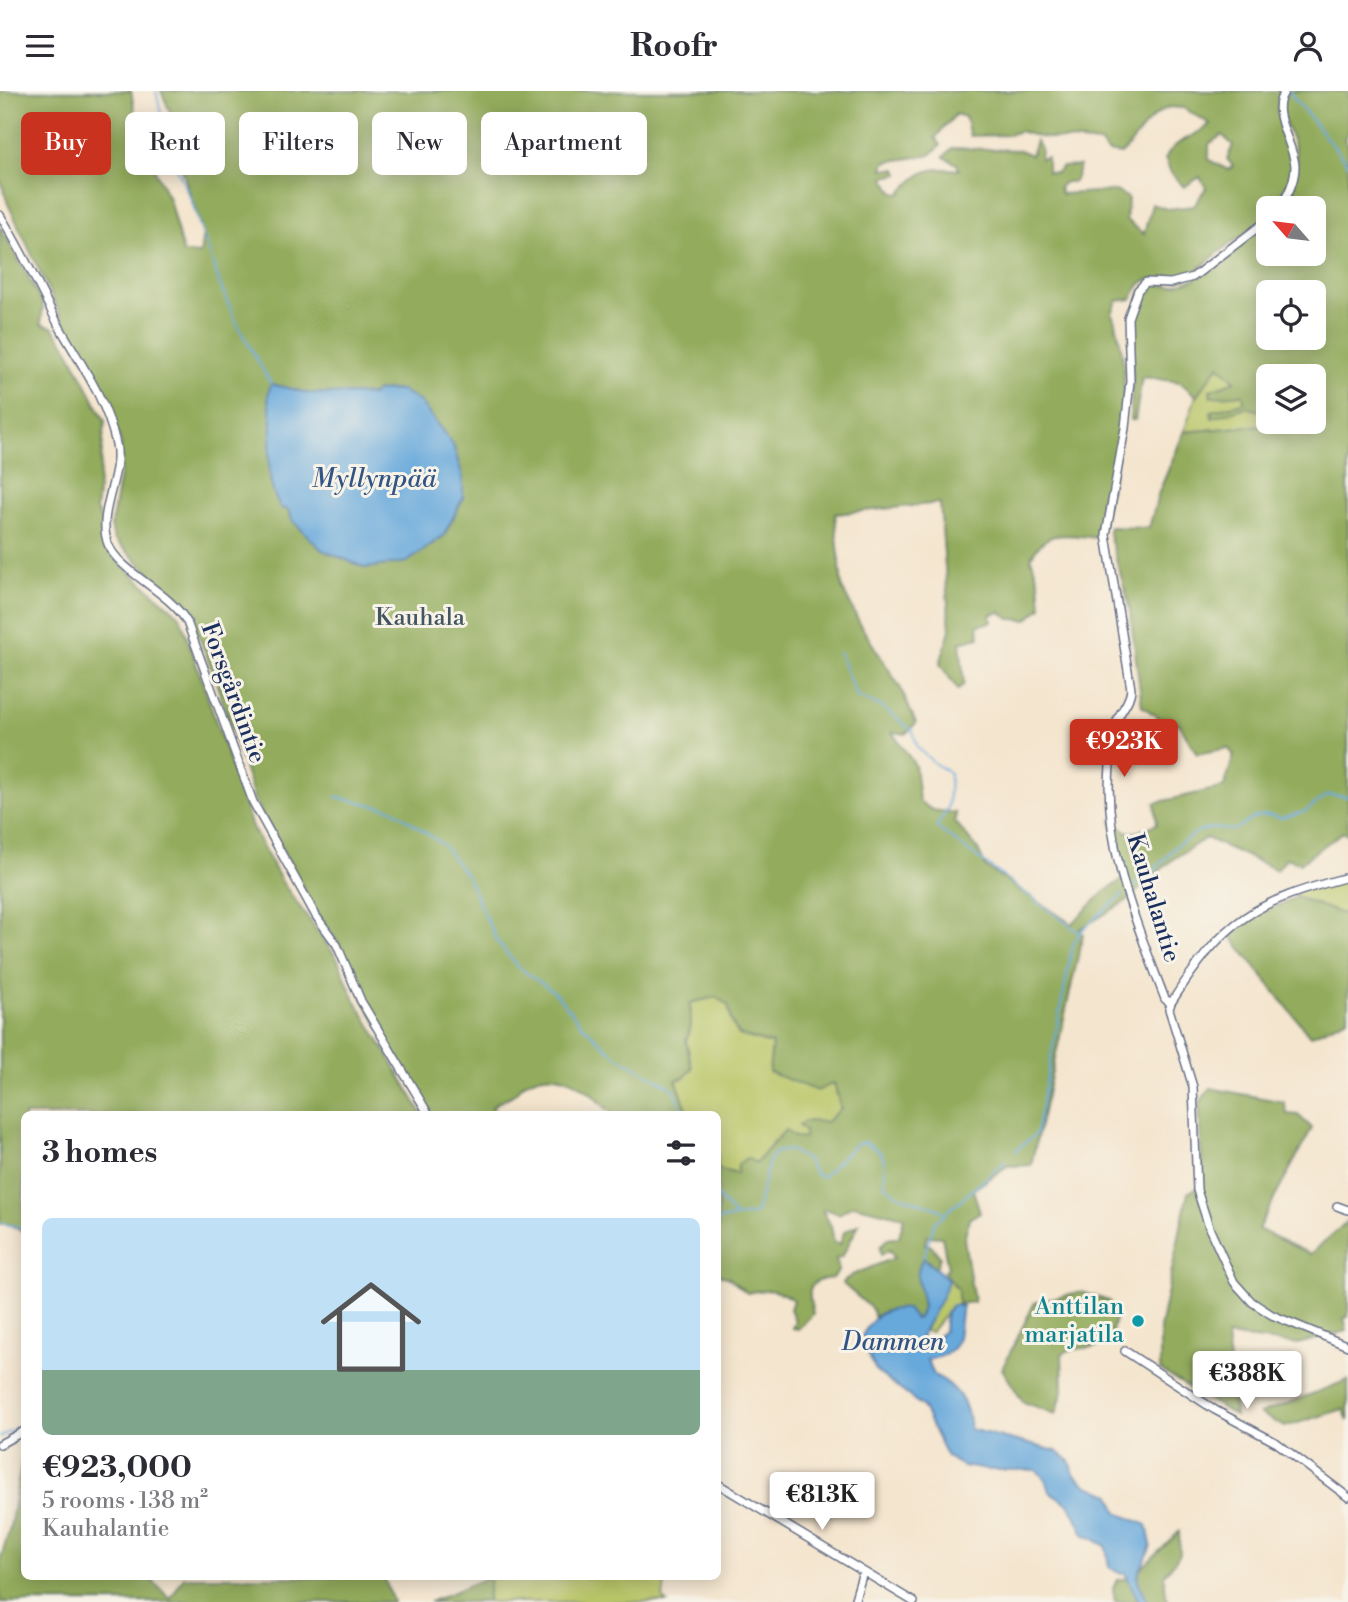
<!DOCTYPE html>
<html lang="en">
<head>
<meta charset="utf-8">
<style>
	:root { --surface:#fff; --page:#f7f7f7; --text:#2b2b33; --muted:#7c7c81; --accent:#c8321e }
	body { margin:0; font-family:"Libre Bodoni",serif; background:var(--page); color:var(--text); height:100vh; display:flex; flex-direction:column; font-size:26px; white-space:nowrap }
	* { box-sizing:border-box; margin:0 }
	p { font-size:23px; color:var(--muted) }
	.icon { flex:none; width:38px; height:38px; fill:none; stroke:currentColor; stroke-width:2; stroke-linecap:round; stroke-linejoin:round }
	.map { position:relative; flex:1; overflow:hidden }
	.details { position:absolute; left:21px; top:1020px; width:700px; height:469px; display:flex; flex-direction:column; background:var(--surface); border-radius:10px; box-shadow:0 4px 18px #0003 }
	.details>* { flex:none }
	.top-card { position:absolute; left:21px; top:21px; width:700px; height:63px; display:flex; gap:14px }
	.needle { width:46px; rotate:298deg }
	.tools { position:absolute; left:1256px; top:105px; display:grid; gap:14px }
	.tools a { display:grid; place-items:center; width:70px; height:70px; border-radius:10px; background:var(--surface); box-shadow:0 4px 18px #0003; font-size:35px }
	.price { position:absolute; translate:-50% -60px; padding:0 16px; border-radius:7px; background:#fff; color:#222; font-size:23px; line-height:46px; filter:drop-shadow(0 2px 4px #0008) }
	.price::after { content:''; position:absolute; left:50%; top:42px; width:21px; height:16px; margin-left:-10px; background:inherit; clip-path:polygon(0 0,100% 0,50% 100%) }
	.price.current { background:var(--accent); color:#fff }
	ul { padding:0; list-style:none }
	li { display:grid; align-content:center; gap:14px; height:371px; padding:0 21px }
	li span { display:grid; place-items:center; height:217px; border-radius:10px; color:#555 }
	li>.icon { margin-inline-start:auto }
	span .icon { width:126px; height:126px; fill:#fffc; stroke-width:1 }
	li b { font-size:30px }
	h2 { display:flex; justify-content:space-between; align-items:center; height:84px; padding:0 21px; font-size:30px }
	.tag { padding:0 24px; border-radius:10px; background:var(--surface); box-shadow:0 4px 18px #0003; font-size:24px; line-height:63px }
	.tag.current { background:var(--accent); color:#fff }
	header { display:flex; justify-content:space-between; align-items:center; height:91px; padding:0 21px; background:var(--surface); font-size:32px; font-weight:700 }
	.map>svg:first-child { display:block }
</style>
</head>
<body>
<header><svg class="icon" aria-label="menu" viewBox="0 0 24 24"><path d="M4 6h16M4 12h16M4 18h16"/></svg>Roofr<svg class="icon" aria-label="person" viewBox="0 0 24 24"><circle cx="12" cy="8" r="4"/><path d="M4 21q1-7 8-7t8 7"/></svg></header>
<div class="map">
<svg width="1348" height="1511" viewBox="0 0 1348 1511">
	<rect width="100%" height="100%" fill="#f7f3e8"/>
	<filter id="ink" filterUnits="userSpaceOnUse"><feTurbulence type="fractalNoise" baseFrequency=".0143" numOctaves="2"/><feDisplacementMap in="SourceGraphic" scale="14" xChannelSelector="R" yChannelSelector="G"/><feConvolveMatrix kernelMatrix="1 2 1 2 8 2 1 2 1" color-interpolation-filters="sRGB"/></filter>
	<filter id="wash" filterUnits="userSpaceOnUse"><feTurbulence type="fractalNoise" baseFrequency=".00686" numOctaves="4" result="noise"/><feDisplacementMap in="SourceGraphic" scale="28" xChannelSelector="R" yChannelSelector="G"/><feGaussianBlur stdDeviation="1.57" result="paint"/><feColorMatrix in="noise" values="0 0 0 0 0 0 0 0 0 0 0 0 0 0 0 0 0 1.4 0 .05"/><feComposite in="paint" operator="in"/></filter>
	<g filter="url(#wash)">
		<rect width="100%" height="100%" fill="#f4e5ce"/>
		<!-- green -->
		<path fill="#b9c668" stroke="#6a7a63" stroke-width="2" d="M 1219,273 L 1236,290 L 1210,299 L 1243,303 L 1245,312 L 1212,320 L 1247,316 L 1267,322 L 1262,334 L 1184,341 L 1196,305 Z
			M 1348,786 L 1348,819 L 1342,823 L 1296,806 L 1295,800 Z
			M 716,905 L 728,914 L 732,932 L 739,944 L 772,953 L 770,981 L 834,992 L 841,1019 L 827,1031 L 804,1040 L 804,1047 L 773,1050 L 766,1064 L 737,1083 L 718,1078 L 718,1024 L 689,1024 L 676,988 L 684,987 L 692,977 L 686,950 L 691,934 L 690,912 Z
			M 948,1188 L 958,1198 L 958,1213 L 952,1215 L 931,1241 L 924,1240 C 931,1222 944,1206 948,1188 Z
			M 490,1486 L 666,1486 L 663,1507 L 667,1511 L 487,1511 Z"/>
		<!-- forest -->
		<path fill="#92ab5c" stroke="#566d5d" stroke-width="2" fill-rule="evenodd" d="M 0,0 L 131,0 L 140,48 L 169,108 L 183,162 L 200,163 L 203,144 L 174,53 L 172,25 L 161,0 L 1282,0 C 1267,24 1295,53 1292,79 C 1291,93 1285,104 1278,115 L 1269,117 L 1268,126 C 1250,141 1231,151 1214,165 C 1204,173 1195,184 1182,188 C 1158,195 1145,175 1132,208 L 1117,210 L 1112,222 C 1139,294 1115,375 1099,447 C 1070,445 1046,435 1031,467 L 1039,491 L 1041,516 L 1027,529 L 1011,528 L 1000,521 L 990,524 L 992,531 L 978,534 L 979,546 L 960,551 L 964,593 L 958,599 L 940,573 L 950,539 L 940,412 L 835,423 L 842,497 L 861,535 L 900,596 L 916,632 L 906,643 L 892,641 L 915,674 L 919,710 L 932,719 L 956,722 L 955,731 L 978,759 L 986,776 L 1072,833 L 1104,801 L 1123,788 L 1112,730 L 1128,741 L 1137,741 L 1157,733 L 1155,712 L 1224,696 L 1234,664 L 1228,657 L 1197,663 L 1179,632 L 1167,633 L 1142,615 L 1129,513 L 1109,443 L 1109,436 L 1149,437 L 1159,401 L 1184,341 L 1262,334 L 1267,322 L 1247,316 L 1212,327 L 1211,320 L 1245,311 L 1242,303 L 1211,306 L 1210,299 L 1235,290 L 1219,274 L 1196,305 L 1180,291 L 1142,286 L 1135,329 L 1130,329 L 1133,287 L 1129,250 L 1141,200 L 1152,192 L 1171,195 L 1194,188 L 1269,131 L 1269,163 L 1314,163 L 1314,117 L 1282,117 C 1294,98 1300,77 1294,55 C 1290,41 1281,28 1281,13 L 1288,0 L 1348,0 L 1348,42 L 1344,47 L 1348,54 L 1348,744 L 1343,741 L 1300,772 L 1286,767 L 1277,779 L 1206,747 L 1173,768 L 1125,811 L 1080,838 L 1083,843 L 1031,1074 L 1007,1075 L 973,1099 L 980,1121 L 969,1128 L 964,1148 L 974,1211 L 958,1213 L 958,1198 L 944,1181 L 948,1177 L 942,1146 L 927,1145 L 925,1153 L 932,1155 L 940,1166 L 936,1177 L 924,1167 C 912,1186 921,1196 923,1216 L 918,1227 L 915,1228 L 907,1218 L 885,1220 L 874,1226 L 872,1218 L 842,1192 L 852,1184 L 894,1167 L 890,1159 L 881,1164 L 880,1156 L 887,1148 L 899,1146 L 904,1126 L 853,1114 L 839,1123 L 826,1118 L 823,1120 L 831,1135 L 834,1151 L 840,1153 L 844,1141 L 859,1133 L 842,1166 L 836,1167 L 839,1179 L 833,1187 C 805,1189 808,1200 813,1223 L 798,1238 L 792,1237 L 795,1230 L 790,1218 L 793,1209 C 778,1198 764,1197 747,1202 L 729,1187 L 718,1183 L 718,1078 L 737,1083 L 738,1073 L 747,1067 L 756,1072 L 785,1039 L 794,1046 L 804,1047 L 804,1040 L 799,1035 L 804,1030 L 826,1031 L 841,1018 L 834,992 L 817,1000 L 769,981 L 772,953 L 739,944 L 732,932 L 728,914 L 716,906 L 690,912 L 691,934 L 686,950 L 692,977 L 684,987 L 676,989 L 689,1024 L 613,1024 C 591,1002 562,971 527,991 C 521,994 517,1002 511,1005 C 503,1009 498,1010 492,1016 L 497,1024 L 432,1024 L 363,909 L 341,856 L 318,824 L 255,710 L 212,579 L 192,528 L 178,509 L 114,448 L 111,436 L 121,377 L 121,352 L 105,305 L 64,232 L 8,113 L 0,88 ZM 1169,16 L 1183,17 L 1210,33 C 1194,48 1175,47 1165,68 L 1171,82 L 1184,96 L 1200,86 L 1206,97 L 1194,115 L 1167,118 L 1152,113 L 1144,143 L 1126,129 L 1128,107 L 1116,100 L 1061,103 L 1059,96 L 1065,91 L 1074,91 L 1080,75 L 1063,76 L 1056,82 L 1047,81 L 1047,66 L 1040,68 L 1041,57 L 1036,50 L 1031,64 L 1019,59 L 952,57 L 944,66 L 957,73 L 959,79 C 927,75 921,80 900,103 L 894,102 L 884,86 L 899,83 L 897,78 L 883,78 L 885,71 L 930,64 L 941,54 L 935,47 L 956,23 L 965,26 L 970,45 L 1009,44 L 1019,40 L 1039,46 L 1100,52 L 1107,61 L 1121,63 C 1138,48 1147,25 1169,16 ZM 1222,44 L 1233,54 L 1227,68 L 1233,75 L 1228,79 L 1209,69 L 1209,53 ZM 1269,201 L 1314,201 L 1314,247 L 1269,247 ZM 1269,285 L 1314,285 L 1314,331 L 1269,331 ZM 271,293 L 307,302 L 373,304 L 376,300 L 401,299 L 420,311 L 453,354 L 463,387 L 463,407 L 444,445 L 407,471 L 366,477 L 322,459 L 292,429 L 289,419 L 281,417 C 265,392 269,364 272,336 C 273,320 264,309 271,293 Z
			M 0,135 L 43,213 L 41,233 L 52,236 L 67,256 L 105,330 L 96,419 L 103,432 L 103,448 L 112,465 L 180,525 L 252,736 L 282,791 L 337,867 L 354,907 L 423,1024 L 24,1024 L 24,1142 L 9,1133 L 0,1133 Z
			M 1296,806 L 1342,823 L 1348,819 L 1348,927 L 1310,945 L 1231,845 L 1250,827 Z
			M 1210,997 L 1284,1011 L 1287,1023 L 1298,1024 L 1312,1037 L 1258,1138 L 1310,1163 L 1348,1130 L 1348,1226 L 1344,1227 L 1347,1240 L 1298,1253 L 1227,1245 L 1235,1325 L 1160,1279 L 1160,1237 L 1188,1102 L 1203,1093 L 1199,1013 Z
			M 1082,1201 L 1109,1210 L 1116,1223 L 1110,1250 C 1096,1261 1076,1253 1062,1263 L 1063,1299 L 1056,1323 L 1023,1311 L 1002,1278 L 1035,1211 Z
			M 1348,1289 L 1348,1330 L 1343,1318 L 1285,1336 L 1260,1323 Z
			M 24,1357 L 24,1486 L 149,1486 L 170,1508 L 184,1486 L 384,1486 L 393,1511 L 0,1511 L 0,1470 L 10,1436 Z
			M 1179,1441 L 1180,1463 L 1164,1485 L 1167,1511 L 1148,1511 L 1138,1495 L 1139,1480 Z
			M 488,1486 L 490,1486 L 487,1511 L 430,1511 Z
			M 1130,1487 L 1139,1511 L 1115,1511 L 1113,1497 L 1117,1489 Z"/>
		<!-- water -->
		<path fill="#68a9db" stroke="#426c9c" stroke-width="2" d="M 271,293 L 307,302 L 373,304 L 376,300 L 401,299 L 420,311 L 453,354 L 463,387 L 463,407 L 444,444 L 407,471 L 366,477 L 322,459 L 292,429 L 289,419 L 281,417 C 265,393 269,364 272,336 C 273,321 264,309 271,293 Z
			M 923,1167 L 948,1188 C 944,1208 930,1226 921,1245 L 929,1253 L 944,1240 L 946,1221 L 952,1214 L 962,1215 C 956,1247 965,1261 927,1269 L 934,1284 C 957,1295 969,1313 970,1338 L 1056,1360 L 1070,1370 L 1074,1383 L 1088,1395 L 1111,1404 L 1118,1422 L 1147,1434 L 1151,1454 C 1143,1483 1128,1478 1148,1511 L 1139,1511 L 1125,1482 L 1119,1482 L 1109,1476 L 1106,1455 L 1084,1443 L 1070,1414 L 1049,1400 L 1045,1388 L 1036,1379 L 988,1379 L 963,1375 L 947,1366 L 922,1315 L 877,1281 L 866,1260 L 862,1245 C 873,1225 884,1216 907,1218 L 915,1228 L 918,1227 L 923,1216 C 921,1196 912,1186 923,1167 Z
			M 1288,1267 L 1299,1276 L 1293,1294 L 1281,1282 L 1281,1272 Z"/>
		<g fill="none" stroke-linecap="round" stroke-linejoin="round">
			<!-- stream -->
			<path stroke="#68a9db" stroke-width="2" d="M 156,0 L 171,65 L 191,108 L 221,196 L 239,237 L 271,293
				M 1289,1 L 1348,73
				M 839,562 L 857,606 L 882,616 L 913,640 L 917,656 L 934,672 L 950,682 L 948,717 L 936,736 L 1004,786
				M 336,706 L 392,718 L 442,753 L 466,784 L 497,850 L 518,876 L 554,901 L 583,935 L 615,964 L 674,998 L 684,1024
				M 1008,789 L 1080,842
				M 1129,797 L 1152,782 L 1176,755 L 1199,740 L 1214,737 L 1234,739 L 1255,726 L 1267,724 L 1281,727 L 1304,721 L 1328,704 L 1348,706
				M 1015,1060 L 1036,1043 L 1073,853 L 1082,839 L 1123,803
				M 718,1106 L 736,1126
				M 718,1129 L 756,1123 L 769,1070 L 775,1061 L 790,1059 L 807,1069 L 815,1083 L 822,1086 L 856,1053 L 864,1051 C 891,1065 883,1069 885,1094 C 897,1109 925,1110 944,1121
				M 0,1132 L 24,1137
				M 923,1167 L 935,1131 L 1005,1071
				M 0,1346 L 24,1332"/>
		</g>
	</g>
	<g filter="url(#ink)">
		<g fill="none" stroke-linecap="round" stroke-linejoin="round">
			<defs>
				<path id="minor" d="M 1280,117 C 1287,105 1295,91 1295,75 C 1294,52 1268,21 1285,0
					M 0,124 C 22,160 39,196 58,233 C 80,272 106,307 116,353 C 123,384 96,422 108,453 C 119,481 169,500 187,531 L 253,711 L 316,825 L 337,854 L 361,910 L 429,1024
					M 1269,128 L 1193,186 L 1171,192 L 1146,191 L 1138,199 L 1128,227 L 1130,290 L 1125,337 L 1106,444 L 1131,598 C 1130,611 1123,616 1118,627 C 1113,641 1112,659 1110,675 C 1103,756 1137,834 1165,908 L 1171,912 L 1169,918 L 1193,996 L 1197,1099 L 1210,1139 L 1234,1191 L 1252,1211 L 1272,1224 L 1348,1255
					M 1171,912 C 1224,828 1254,811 1348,786
					M 1337,1115 L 1348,1119
					M 1125,1260 L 1215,1319 L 1277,1352 L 1348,1406
					M 0,1353 L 24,1340
					M 718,1393 L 914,1511
					M 854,1511 L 863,1481"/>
			</defs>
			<!-- minor casing -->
			<use href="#minor" stroke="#676f85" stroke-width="10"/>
			<!-- minor -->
			<use href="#minor" stroke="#fff" stroke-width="7"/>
		</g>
	</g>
	<!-- markers -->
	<circle fill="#0f9aa8" stroke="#f7f3e8" stroke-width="2.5" cx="1138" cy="1230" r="7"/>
	<g text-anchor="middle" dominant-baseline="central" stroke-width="6" stroke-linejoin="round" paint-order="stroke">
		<!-- park labels -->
		<g font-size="24" fill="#425560" stroke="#f7f3e8">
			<text x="420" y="527">Kauhala</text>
		</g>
		<!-- street labels -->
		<g font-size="24" fill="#1b2f5e" stroke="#f7f3e8">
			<text transform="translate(233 602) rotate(70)">Forsgårdintie</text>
			<text transform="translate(1153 807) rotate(73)">Kauhalantie</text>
		</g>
		<!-- culture labels -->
		<g font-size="24" fill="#0d838f" stroke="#f7f3e8" text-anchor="end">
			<text x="1124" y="1216">Anttilan<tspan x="1124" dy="28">marjatila</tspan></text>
		</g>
		<!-- water labels -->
		<g font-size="26" font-style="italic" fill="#325484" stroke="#f7f3e8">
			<text x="374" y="388">Myllynpää</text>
			<text x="893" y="1251">Dammen</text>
		</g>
	</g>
</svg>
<div class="tools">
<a><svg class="needle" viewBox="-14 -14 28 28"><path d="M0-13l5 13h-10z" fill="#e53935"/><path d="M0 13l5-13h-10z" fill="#7c7c81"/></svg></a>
<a><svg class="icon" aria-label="locate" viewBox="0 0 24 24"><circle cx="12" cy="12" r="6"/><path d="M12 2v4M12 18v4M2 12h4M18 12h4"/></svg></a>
<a><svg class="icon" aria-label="layers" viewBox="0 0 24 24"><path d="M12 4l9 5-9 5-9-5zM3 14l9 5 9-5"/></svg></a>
</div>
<b class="price current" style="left:1124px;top:688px">€923K</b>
<b class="price" style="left:1247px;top:1320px">€388K</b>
<b class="price" style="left:822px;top:1441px">€813K</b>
<div class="top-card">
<a class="tag current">Buy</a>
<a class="tag">Rent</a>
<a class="tag">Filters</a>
<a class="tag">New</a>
<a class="tag">Apartment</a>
</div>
<section class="details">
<h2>3 homes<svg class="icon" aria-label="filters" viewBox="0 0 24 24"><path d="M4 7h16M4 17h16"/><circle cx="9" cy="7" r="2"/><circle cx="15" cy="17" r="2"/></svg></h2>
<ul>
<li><span style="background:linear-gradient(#bfe0f5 70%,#7fa58c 0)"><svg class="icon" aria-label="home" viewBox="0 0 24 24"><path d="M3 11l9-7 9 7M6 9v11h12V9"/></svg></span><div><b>€923,000</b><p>5 rooms · 138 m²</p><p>Kauhalantie</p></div></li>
</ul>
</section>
</div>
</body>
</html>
